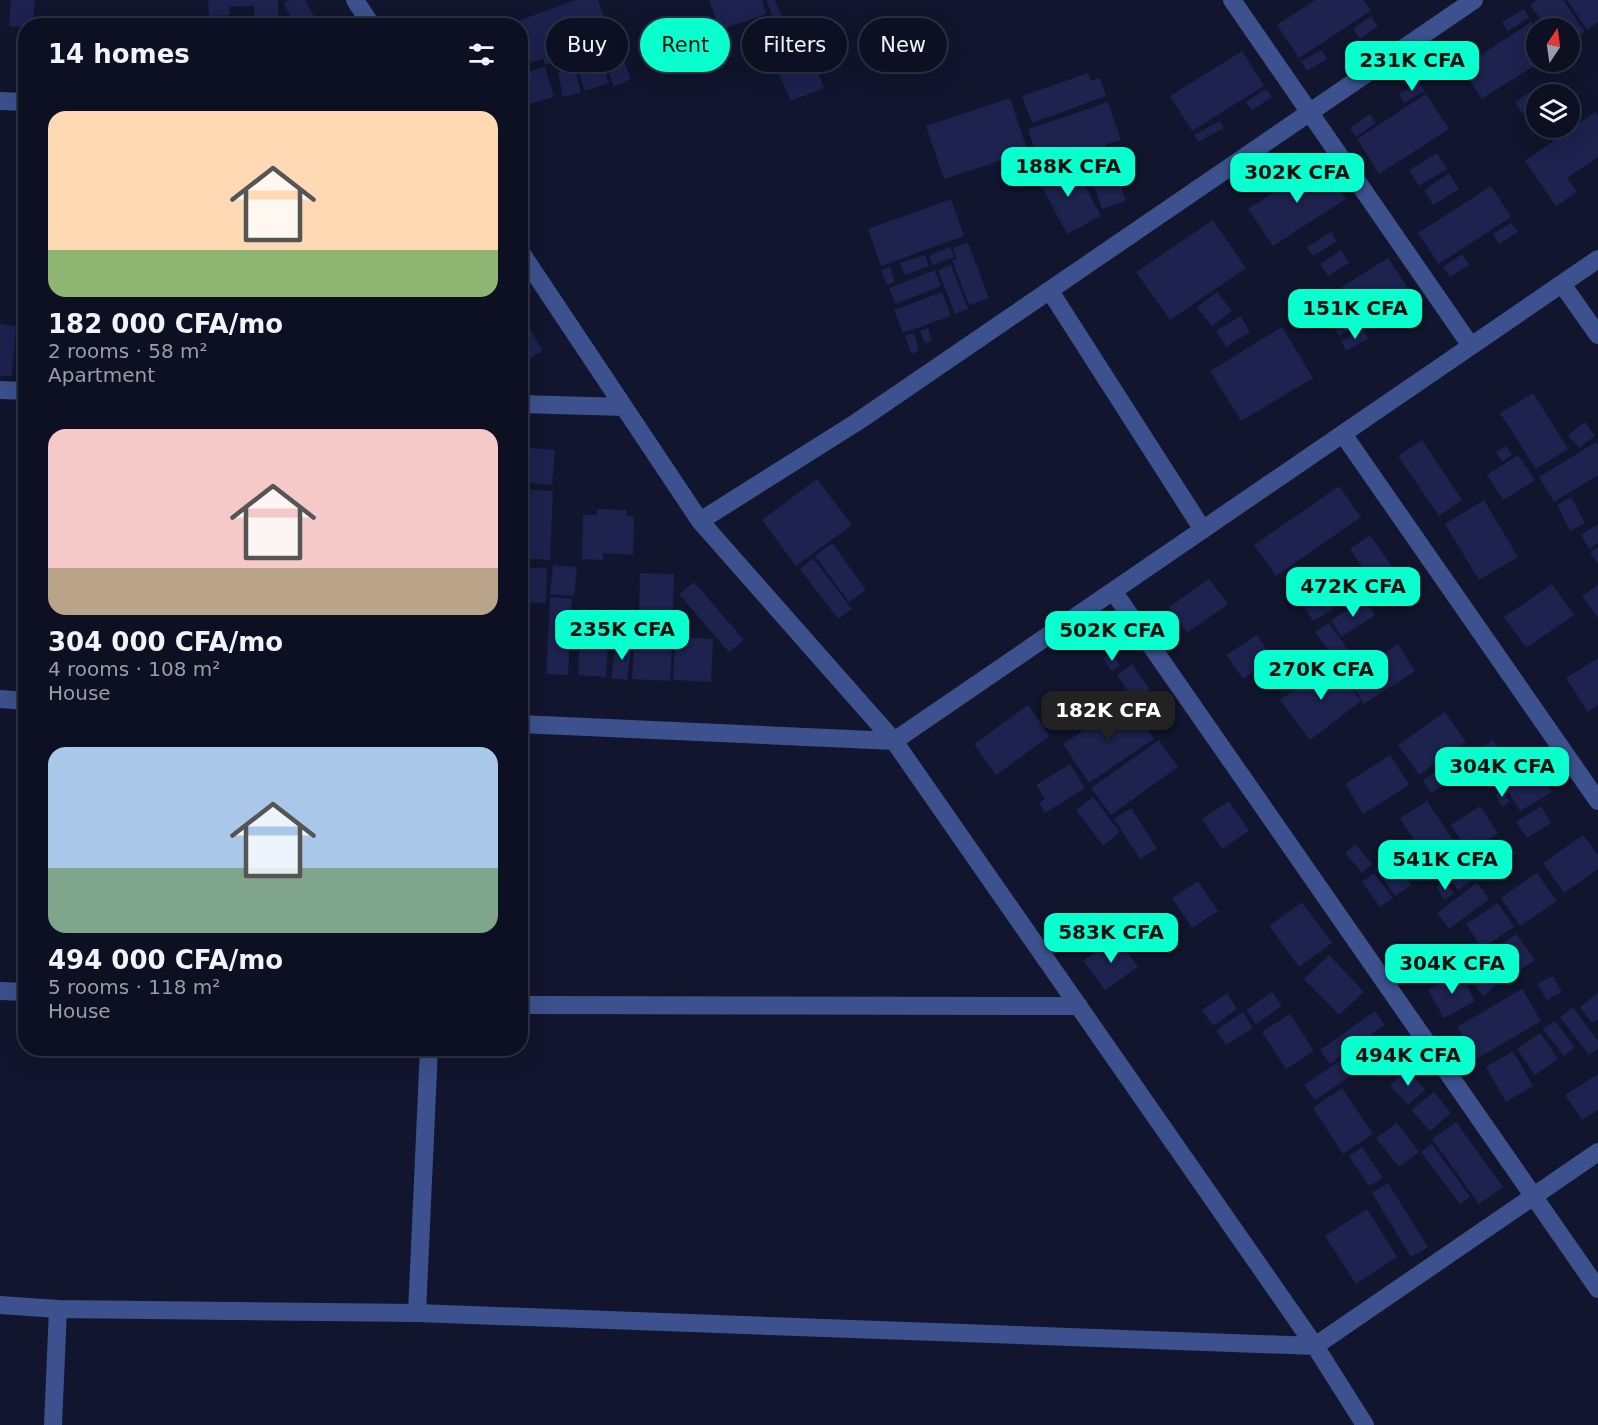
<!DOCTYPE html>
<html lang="en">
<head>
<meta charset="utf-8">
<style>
	:root { --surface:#0d1022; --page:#16192a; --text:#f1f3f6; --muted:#9a9da5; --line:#2d3040; --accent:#0affce }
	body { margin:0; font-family:"DejaVu Sans",sans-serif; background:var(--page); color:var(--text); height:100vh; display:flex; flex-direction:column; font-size:22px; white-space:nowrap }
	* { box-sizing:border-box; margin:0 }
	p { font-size:20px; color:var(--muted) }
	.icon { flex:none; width:33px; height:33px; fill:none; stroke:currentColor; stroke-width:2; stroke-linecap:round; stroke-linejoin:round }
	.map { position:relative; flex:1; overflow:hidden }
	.details { position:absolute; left:18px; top:18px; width:510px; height:1038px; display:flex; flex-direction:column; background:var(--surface); border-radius:24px; box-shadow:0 6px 24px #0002,0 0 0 2px var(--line) }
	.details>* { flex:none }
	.top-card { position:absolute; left:546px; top:18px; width:570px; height:54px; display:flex; gap:12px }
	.needle { width:39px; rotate:13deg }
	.fabs { position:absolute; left:1526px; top:18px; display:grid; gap:12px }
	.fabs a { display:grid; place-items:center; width:54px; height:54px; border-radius:50%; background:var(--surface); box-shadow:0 6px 24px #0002,0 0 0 2px var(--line); font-size:30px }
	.price { position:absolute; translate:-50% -51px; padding:0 14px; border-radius:12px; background:var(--accent); color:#111; font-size:20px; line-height:39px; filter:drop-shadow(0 2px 3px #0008) }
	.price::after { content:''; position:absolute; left:50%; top:36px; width:18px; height:14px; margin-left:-9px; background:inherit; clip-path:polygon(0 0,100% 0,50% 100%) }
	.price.active { background:#222; color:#fff }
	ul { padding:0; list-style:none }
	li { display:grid; align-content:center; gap:12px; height:318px; padding:0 30px }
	li span { display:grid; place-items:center; height:186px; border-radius:18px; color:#555 }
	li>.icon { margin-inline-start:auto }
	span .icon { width:108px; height:108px; fill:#fffc; stroke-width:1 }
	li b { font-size:26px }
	h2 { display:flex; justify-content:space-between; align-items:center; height:72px; padding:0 30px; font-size:26px }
	.chip { padding:0 21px; border-radius:27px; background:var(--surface); box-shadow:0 6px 24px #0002,0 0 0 2px var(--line); font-size:21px; line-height:54px }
	.chip.active { background:var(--accent); color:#111 }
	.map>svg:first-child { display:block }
</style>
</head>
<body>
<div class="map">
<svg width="1598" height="1425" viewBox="0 0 1598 1425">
	<rect width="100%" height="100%" fill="#11152d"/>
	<!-- building -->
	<path fill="#1d224e" d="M 11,0 L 35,0 L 33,26 L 26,26 L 26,28 L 9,26 Z
		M 208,0 L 278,0 L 278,18 L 254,18 L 254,6 L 229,7 L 229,15 L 209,16 Z
		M 289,0 L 305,0 L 317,22 L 311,26 L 296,26 L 283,3 Z
		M 576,0 L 598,0 L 611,37 L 594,43 L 597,54 L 562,66 L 560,60 L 545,65 L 543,59 L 530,63 L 520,36 L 520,26 L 517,26 L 515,22 Z
		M 709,0 L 762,0 L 766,14 L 720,30 Z
		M 766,0 L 775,0 L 783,19 L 775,22 Z
		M 1315,0 L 1364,0 L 1371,11 L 1299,58 L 1277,25 Z
		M 1537,0 L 1563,0 L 1585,32 L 1569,43 L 1569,28 L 1547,28 L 1530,5 Z
		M 1567,0 L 1598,0 L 1598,22 L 1587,30 Z
		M 1524,9 L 1529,18 L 1508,31 L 1502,22 Z
		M 1371,16 L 1378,26 L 1360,39 L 1353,29 Z
		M 757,22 L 765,38 L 750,45 L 743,29 Z
		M 1531,22 L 1536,30 L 1536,62 L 1540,62 L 1482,99 L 1461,68 Z
		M 1473,43 L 1478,50 L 1457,63 L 1453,56 Z
		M 619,48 L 631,79 L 614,86 L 602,55 Z
		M 520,49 L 527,65 L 520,68 Z
		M 1322,50 L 1327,59 L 1307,71 L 1301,61 Z
		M 1242,51 L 1264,86 L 1192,131 L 1170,96 Z
		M 600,57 L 609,83 L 585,91 L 576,66 Z
		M 813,60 L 824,88 L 791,101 L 779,75 Z
		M 545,67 L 554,97 L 522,106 L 520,74 Z
		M 575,68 L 581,93 L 563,97 L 558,72 Z
		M 1088,73 L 1091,81 L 1100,78 L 1106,96 L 1032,123 L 1022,96 Z
		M 1419,82 L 1425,91 L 1404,103 L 1399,94 Z
		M 1541,85 L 1547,94 L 1536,94 L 1536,106 L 1522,114 L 1515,102 Z
		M 1266,89 L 1272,97 L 1252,110 L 1246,102 Z
		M 1426,94 L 1449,129 L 1379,174 L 1357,139 Z
		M 1010,98 L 1028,152 L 944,179 L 926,126 Z
		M 1108,102 L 1121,140 L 1105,145 L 1109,155 L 1058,173 L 1055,163 L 1058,161 L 1040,167 L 1028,129 Z
		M 1536,112 L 1536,128 L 1545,128 L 1537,132 L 1527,117 Z
		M 1595,112 L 1598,116 L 1598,157 L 1567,178 L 1577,192 L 1556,206 L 1525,161 Z
		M 1370,114 L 1376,123 L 1356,137 L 1350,128 Z
		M 1220,121 L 1224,128 L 1198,142 L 1194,135 Z
		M 1437,153 L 1447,169 L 1419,186 L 1409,170 Z
		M 1110,158 L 1126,201 L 1102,209 L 1087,166 Z
		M 1322,161 L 1346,199 L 1273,246 L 1248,209 Z
		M 1052,164 L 1059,176 L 1076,168 L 1101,216 L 1067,234 L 1035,173 Z
		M 1449,173 L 1459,189 L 1433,205 L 1424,190 Z
		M 1491,186 L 1511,217 L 1439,264 L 1418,233 Z
		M 951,199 L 964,236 L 881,266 L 868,229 Z
		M 1213,220 L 1246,268 L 1170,320 L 1136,272 Z
		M 1511,223 L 1518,232 L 1499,244 L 1493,234 Z
		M 1331,232 L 1337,241 L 1313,256 L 1307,247 Z
		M 968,243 L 989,298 L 969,305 L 952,260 L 957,259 L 953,248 Z
		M 950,247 L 954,257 L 933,265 L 929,256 Z
		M 1341,250 L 1349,263 L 1328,276 L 1320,264 Z
		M 1462,254 L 1469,265 L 1450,277 L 1443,267 Z
		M 925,255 L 929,266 L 905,275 L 900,263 Z
		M 1388,258 L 1410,291 L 1339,336 L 1318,302 Z
		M 951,265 L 968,309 L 955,314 L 938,270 Z
		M 890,267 L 895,282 L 887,285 L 881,270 Z
		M 935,270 L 941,286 L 896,304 L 889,288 Z
		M 942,292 L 951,316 L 903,333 L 894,310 Z
		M 1217,292 L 1232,311 L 1212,326 L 1197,307 Z
		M 520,313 L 543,351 L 520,364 Z
		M 1241,316 L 1250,332 L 1226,347 L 1216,331 Z
		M 0,324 L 16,326 L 12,376 L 0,376 Z
		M 1282,327 L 1313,378 L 1241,421 L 1210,371 Z
		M 928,328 L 932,341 L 925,343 L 920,331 Z
		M 1363,329 L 1368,339 L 1346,351 L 1341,341 Z
		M 914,333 L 919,351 L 911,354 L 905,335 Z
		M 1533,393 L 1568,449 L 1536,469 L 1500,413 Z
		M 1585,422 L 1595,436 L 1579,448 L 1568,435 Z
		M 1422,440 L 1462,500 L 1439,516 L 1398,456 Z
		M 1596,442 L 1598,446 L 1598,475 L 1554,502 L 1539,477 Z
		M 1506,446 L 1512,455 L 1502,462 L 1496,452 Z
		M 520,447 L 555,450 L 552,485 L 520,482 Z
		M 1518,455 L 1535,480 L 1503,500 L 1487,475 Z
		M 817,479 L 852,525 L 796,566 L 762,520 Z
		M 1339,486 L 1361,517 L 1276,576 L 1254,545 Z
		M 520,489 L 553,491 L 550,560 L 520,558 Z
		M 1571,497 L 1585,523 L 1570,531 L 1557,505 Z
		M 1484,500 L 1518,557 L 1479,580 L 1445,524 Z
		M 597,509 L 627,510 L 626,516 L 634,517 L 633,555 L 603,553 L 603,560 L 582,559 L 583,515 L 597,515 Z
		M 1598,524 L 1598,543 L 1589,549 L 1581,535 Z
		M 1370,535 L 1398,575 L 1377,589 L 1350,549 Z
		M 832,543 L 866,590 L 849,602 L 815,556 Z
		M 1598,547 L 1598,564 L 1590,552 Z
		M 813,558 L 852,609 L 838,619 L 800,569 Z
		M 553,565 L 577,567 L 574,596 L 550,594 Z
		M 520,567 L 547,568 L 546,603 L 520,602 Z
		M 640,573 L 674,574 L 673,613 L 639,613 Z
		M 1349,573 L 1361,593 L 1313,621 L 1301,602 Z
		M 1209,579 L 1228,604 L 1187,633 L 1169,607 Z
		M 694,582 L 744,640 L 729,652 L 679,594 Z
		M 1552,584 L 1574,615 L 1526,648 L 1504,617 Z
		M 1598,585 L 1598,618 L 1582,596 Z
		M 550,597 L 572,599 L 568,675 L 546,674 Z
		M 1365,599 L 1375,615 L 1341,637 L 1331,620 Z
		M 1329,623 L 1359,665 L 1345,675 L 1315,632 Z
		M 1257,635 L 1273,659 L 1243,679 L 1226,655 Z
		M 675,637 L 713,639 L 711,682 L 673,680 Z
		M 616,643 L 632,645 L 627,680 L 611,678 Z
		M 1398,644 L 1415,671 L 1364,704 L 1347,677 Z
		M 580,645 L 608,647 L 606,677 L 578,675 Z
		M 634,645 L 672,647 L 670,681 L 632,679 Z
		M 1112,652 L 1120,666 L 1111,671 L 1103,658 Z
		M 1598,658 L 1598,705 L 1588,712 L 1566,678 Z
		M 1332,662 L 1361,701 L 1310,740 L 1280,700 Z
		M 1132,664 L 1150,689 L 1134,700 L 1117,675 Z
		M 1128,700 L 1154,739 L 1089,783 L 1063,744 Z
		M 1028,705 L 1050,736 L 996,775 L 974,744 Z
		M 1445,712 L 1466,742 L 1419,775 L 1398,745 Z
		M 1159,740 L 1178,767 L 1111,815 L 1091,788 Z
		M 1493,740 L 1501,755 L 1469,772 L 1461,759 Z
		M 1390,755 L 1409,785 L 1363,814 L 1345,784 Z
		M 1456,760 L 1464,773 L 1431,793 L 1423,780 Z
		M 1534,763 L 1552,792 L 1520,811 L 1502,782 Z
		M 1070,764 L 1085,788 L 1045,813 L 1039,803 L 1045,799 L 1036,785 Z
		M 1503,790 L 1510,802 L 1502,807 L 1495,795 Z
		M 1093,797 L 1120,832 L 1103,846 L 1076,810 Z
		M 1229,801 L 1249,831 L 1222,849 L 1202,819 Z
		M 1427,801 L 1463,855 L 1435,873 L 1400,818 Z
		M 1480,806 L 1498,833 L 1469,852 L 1451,825 Z
		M 1541,806 L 1551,823 L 1527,838 L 1516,822 Z
		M 1131,808 L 1157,848 L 1140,859 L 1114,819 Z
		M 1583,835 L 1598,855 L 1598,869 L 1564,893 L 1543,863 Z
		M 1505,839 L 1516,854 L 1486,874 L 1476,859 Z
		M 1355,844 L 1372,864 L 1362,873 L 1345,853 Z
		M 1392,858 L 1411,885 L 1395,896 L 1376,869 Z
		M 1468,865 L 1476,877 L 1458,890 L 1449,878 Z
		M 1374,873 L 1393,898 L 1380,907 L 1362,882 Z
		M 1537,873 L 1557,901 L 1520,926 L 1501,898 Z
		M 1198,881 L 1218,911 L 1192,928 L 1172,898 Z
		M 1445,881 L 1454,894 L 1444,900 L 1436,887 Z
		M 1477,883 L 1489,899 L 1449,929 L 1437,913 Z
		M 1302,902 L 1332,943 L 1299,967 L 1269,926 Z
		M 1498,903 L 1514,927 L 1482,948 L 1466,924 Z
		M 1516,934 L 1535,960 L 1500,984 L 1482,958 Z
		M 1116,937 L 1138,967 L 1105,990 L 1083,961 Z
		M 1329,955 L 1364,992 L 1339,1015 L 1304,979 Z
		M 1481,967 L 1496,986 L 1483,996 L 1468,977 Z
		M 1460,973 L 1475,1001 L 1444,1018 L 1428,990 Z
		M 1553,976 L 1562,992 L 1547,1000 L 1537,984 Z
		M 1522,989 L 1541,1021 L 1476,1059 L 1457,1027 Z
		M 1272,992 L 1282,1006 L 1256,1024 L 1246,1010 Z
		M 1227,993 L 1237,1009 L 1213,1026 L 1202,1010 Z
		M 1598,993 L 1598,1019 L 1592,1023 L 1580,1007 Z
		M 1573,1007 L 1598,1041 L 1598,1048 L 1589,1055 L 1560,1017 Z
		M 1375,1011 L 1385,1025 L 1330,1064 L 1320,1050 Z
		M 1243,1012 L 1253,1028 L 1226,1045 L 1216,1030 Z
		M 1290,1014 L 1314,1051 L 1286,1069 L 1262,1032 Z
		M 1555,1021 L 1575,1047 L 1564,1056 L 1543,1029 Z
		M 1540,1033 L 1558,1059 L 1535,1075 L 1517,1049 Z
		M 1513,1051 L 1533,1086 L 1506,1102 L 1486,1067 Z
		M 1341,1060 L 1352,1075 L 1315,1100 L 1304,1085 Z
		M 1408,1070 L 1425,1090 L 1408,1105 L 1390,1085 Z
		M 1598,1074 L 1598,1110 L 1582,1120 L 1565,1095 Z
		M 1342,1088 L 1373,1134 L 1343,1154 L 1313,1108 Z
		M 1434,1092 L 1451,1113 L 1430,1131 L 1411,1110 Z
		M 1456,1122 L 1503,1187 L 1479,1204 L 1432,1139 Z
		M 1397,1123 L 1419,1152 L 1399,1167 L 1376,1138 Z
		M 1432,1144 L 1470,1197 L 1460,1204 L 1421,1152 Z
		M 1362,1147 L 1383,1178 L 1369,1186 L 1349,1156 Z
		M 1388,1183 L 1428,1247 L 1411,1257 L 1372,1193 Z
		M 1367,1209 L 1397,1257 L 1356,1284 L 1325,1236 Z"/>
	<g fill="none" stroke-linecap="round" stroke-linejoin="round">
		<!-- minor -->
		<path stroke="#3c518d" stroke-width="18" d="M 355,0 L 372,26
			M 1232,0 L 1471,346
			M 0,101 L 26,102
			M 520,251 L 700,521 L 894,741 L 1315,1346 L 1365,1425
			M 1562,284 L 1598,335
			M 1050,291 L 1203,530
			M 0,390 L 26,391
			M 520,404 L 624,407
			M 1343,434 L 1598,801
			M 700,521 L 857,422 L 1474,0
			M 1113,591 L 1598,1289
			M 0,699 L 26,701
			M 520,724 L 894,741 L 1598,259
			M 0,991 L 26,992
			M 520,1005 L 1079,1006
			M 0,1305 L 58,1309 L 417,1313 L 1315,1346 L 1598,1152
			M 417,1313 L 429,1048
			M 53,1425 L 58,1309"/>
	</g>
</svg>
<div class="fabs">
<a><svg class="needle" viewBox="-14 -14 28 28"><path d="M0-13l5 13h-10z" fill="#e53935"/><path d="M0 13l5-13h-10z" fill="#9a9da5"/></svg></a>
<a><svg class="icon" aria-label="layers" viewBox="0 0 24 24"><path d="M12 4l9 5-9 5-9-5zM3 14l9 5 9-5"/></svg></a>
</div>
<b class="price" style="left:1412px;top:92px">231K CFA</b>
<b class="price" style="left:1068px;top:198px">188K CFA</b>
<b class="price" style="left:1297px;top:204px">302K CFA</b>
<b class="price" style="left:1355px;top:340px">151K CFA</b>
<b class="price" style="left:1353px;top:618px">472K CFA</b>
<b class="price" style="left:622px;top:661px">235K CFA</b>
<b class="price" style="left:1112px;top:662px">502K CFA</b>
<b class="price" style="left:1321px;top:701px">270K CFA</b>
<b class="price active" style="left:1108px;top:742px">182K CFA</b>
<b class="price" style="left:1502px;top:798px">304K CFA</b>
<b class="price" style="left:1445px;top:891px">541K CFA</b>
<b class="price" style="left:1111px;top:964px">583K CFA</b>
<b class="price" style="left:1452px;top:995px">304K CFA</b>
<b class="price" style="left:1408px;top:1087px">494K CFA</b>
<div class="top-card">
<a class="chip">Buy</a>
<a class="chip active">Rent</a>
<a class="chip">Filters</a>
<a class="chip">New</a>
</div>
<section class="details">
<h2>14 homes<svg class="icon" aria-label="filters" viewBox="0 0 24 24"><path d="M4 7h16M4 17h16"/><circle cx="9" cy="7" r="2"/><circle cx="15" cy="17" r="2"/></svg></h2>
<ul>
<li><span style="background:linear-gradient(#ffd9b3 75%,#8fb573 0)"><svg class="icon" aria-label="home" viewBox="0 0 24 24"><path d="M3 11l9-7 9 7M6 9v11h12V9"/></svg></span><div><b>182 000 CFA/mo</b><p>2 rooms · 58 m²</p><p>Apartment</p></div></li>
<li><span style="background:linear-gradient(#f6c9c9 75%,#b9a48a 0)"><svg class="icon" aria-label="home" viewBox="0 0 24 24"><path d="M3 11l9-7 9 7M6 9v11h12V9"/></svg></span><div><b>304 000 CFA/mo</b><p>4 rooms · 108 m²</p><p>House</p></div></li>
<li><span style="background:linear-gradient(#a9c7e8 65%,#7fa58c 0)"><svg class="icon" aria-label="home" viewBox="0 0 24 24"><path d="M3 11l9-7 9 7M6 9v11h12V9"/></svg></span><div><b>494 000 CFA/mo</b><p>5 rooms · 118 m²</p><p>House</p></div></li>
</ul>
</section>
</div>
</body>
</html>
